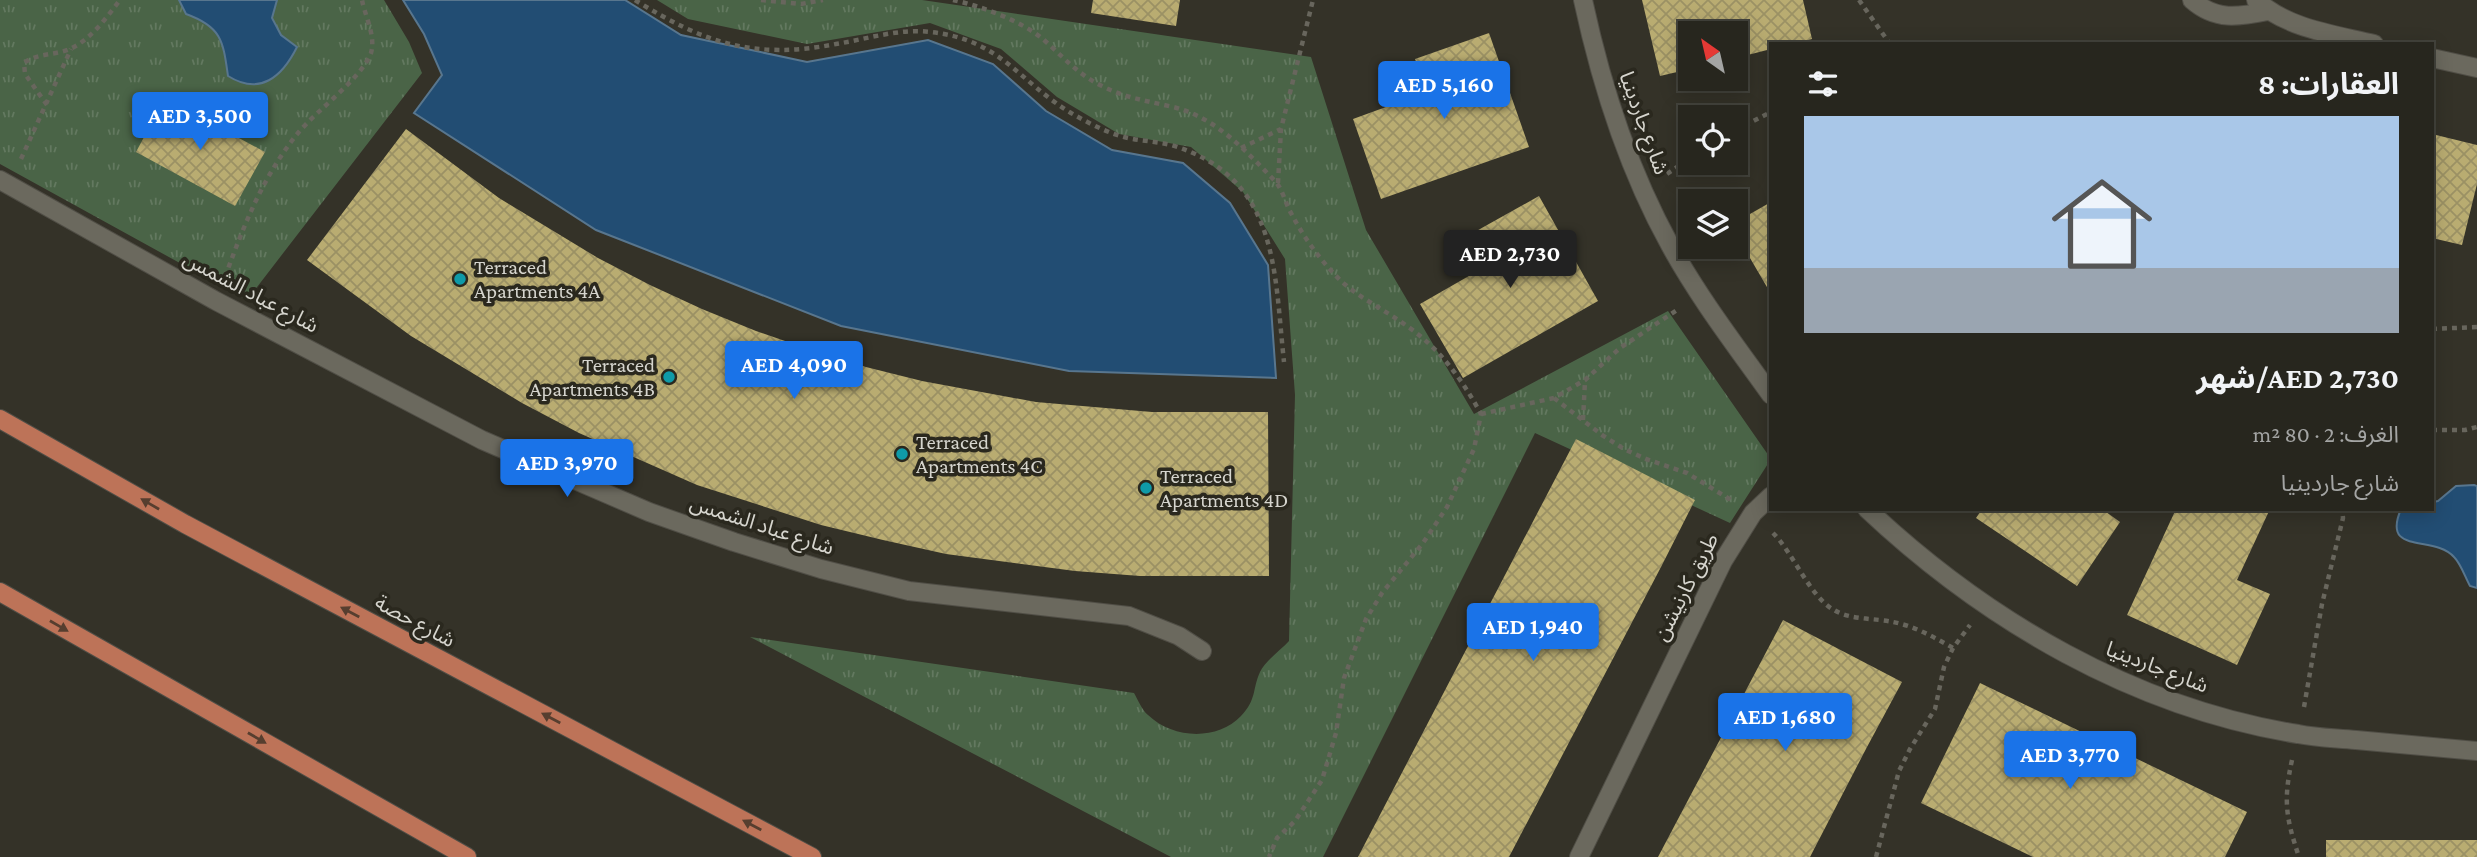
<!DOCTYPE html>
<html lang="ar">
<head>
<meta charset="utf-8">
<style>
	:root { --surface:#27261e; --page:#33322b; --text:#f1f3f6; --muted:#a4a5a4; --line:#43433c; --accent:#1a73e8 }
	body { margin:0; font-family:"Crimson Pro","Noto Sans Arabic",serif; background:var(--page); color:var(--text); direction:rtl; height:100vh; display:flex; flex-direction:column; font-size:26px; white-space:nowrap }
	* { box-sizing:border-box; margin:0 }
	p { font-size:23px; color:var(--muted) }
	.icon { flex:none; width:38px; height:38px; fill:none; stroke:currentColor; stroke-width:2; stroke-linecap:round; stroke-linejoin:round }
	.map { position:relative; flex:1; overflow:hidden; direction:ltr }
	.sheet { position:absolute; left:1769px; top:42px; width:665px; height:469px; display:flex; flex-direction:column; background:var(--surface); border-radius:0px; box-shadow:0 4px 18px #0003,0 0 0 2px var(--line); direction:rtl }
	.sheet>* { flex:none }
	.needle { width:46px; rotate:326deg }
	.buttons { position:absolute; left:1678px; top:21px; display:grid; gap:14px }
	.buttons a { display:grid; place-items:center; width:70px; height:70px; border-radius:0px; background:var(--surface); box-shadow:0 4px 18px #0003,0 0 0 2px var(--line); font-size:35px }
	.price { position:absolute; translate:-50% -60px; padding:0 16px; border-radius:7px; background:var(--accent); color:#fff; font-size:23px; line-height:46px; filter:drop-shadow(0 2px 4px #0008) }
	.price::after { content:''; position:absolute; left:50%; top:42px; width:21px; height:16px; margin-left:-10px; background:inherit; clip-path:polygon(0 0,100% 0,50% 100%) }
	.price.selected { background:#222; color:#fff }
	ul { padding:0; list-style:none }
	li { display:grid; align-content:center; gap:14px; height:371px; padding:0 35px }
	li span { display:grid; place-items:center; height:217px; border-radius:0px; color:#555 }
	li>.icon { margin-inline-start:auto }
	span .icon { width:126px; height:126px; fill:#fffc; stroke-width:1 }
	li b { font-size:30px }
	h2 { display:flex; justify-content:space-between; align-items:center; height:84px; padding:0 35px; font-size:30px }
	.map>svg:first-child { display:block }
</style>
</head>
<body>
<div class="map">
<svg width="2477" height="857" viewBox="0 0 2477 857">
	<defs>
		<pattern id="park-tufts" width="24" height="20" patternUnits="userSpaceOnUse" patternTransform="scale(1.75)"><rect width="24" height="20" fill="#4a6447"/><path d="M3 7l-1-3M5 7V3M7 7l1-3M15 17l-1-3M17 17v-4M19 17l1-3" fill="none" stroke="#637960"/></pattern>
		<pattern id="building-cross-hatch" width="8" height="8" patternUnits="userSpaceOnUse" patternTransform="scale(1.75)"><rect width="8" height="8" fill="#b9ac71"/><path d="M0 0l8 8M0 8l8-8" fill="none" stroke="#9b9164"/></pattern>
	</defs>
	<rect width="100%" height="100%" fill="#343228"/>
	<!-- park -->
	<path fill="url(#park-tufts)" d="M 0,0 L 384,0 L 409,42 L 422,73 L 247,300 L 0,164 Z
		M 657,0 L 922,0 L 1311,57 L 1366,230 L 1474,414 L 1668,311 L 1771,459 L 1730,523 L 1535,433 L 1323,857 L 1171,857 L 750,637 L 1134,693 C 1138,700 1142,710 1148,715 C 1173,739 1217,741 1241,716 C 1257,699 1252,690 1260,672 C 1265,661 1281,650 1289,641 L 1295,395 L 1285,259 L 1243,192 L 1191,147 L 1119,134 L 1057,97 L 1001,49 L 930,23 L 807,44 L 688,19 Z"/>
	<!-- water -->
	<path fill="#224d73" stroke="#58768e" stroke-width="2" d="M 179,0 L 277,0 L 272,18 L 281,35 L 297,47 C 282,77 260,96 228,76 C 223,41 222,27 186,14 Z
		M 403,0 L 625,0 L 681,35 L 807,62 L 928,40 L 993,64 L 1046,111 L 1112,150 L 1183,163 L 1230,203 L 1268,265 L 1276,378 L 1069,371 L 841,326 L 596,230 L 414,113 L 442,75 L 424,34 Z
		M 2474,485 L 2477,486 L 2477,588 L 2470,586 C 2465,577 2461,564 2454,557 C 2434,534 2381,556 2401,509 L 2432,509 L 2433,502 L 2438,501 L 2456,486 Z"/>
	<!-- building -->
	<path fill="url(#building-cross-hatch)" d="M 1093,0 L 1180,0 L 1176,26 L 1091,13 Z
		M 1642,0 L 1803,0 L 1812,39 L 1793,44 L 1771,44 L 1771,49 L 1736,58 L 1736,33 L 1690,33 L 1690,69 L 1660,76 Z
		M 1489,33 L 1529,147 L 1381,199 L 1353,119 L 1427,92 L 1415,59 Z
		M 165,98 L 265,152 L 235,206 L 136,152 Z
		M 406,129 L 499,198 L 598,258 L 650,285 L 702,309 L 756,331 L 811,350 L 866,367 L 922,381 L 1036,402 L 1152,412 L 1268,412 L 1269,576 L 1140,576 L 1075,571 L 946,554 L 883,540 L 821,525 L 697,485 L 579,433 L 522,403 L 411,336 L 307,260 Z
		M 2432,134 L 2477,145 L 2477,184 L 2462,245 L 2432,238 Z
		M 1539,196 L 1598,301 L 1463,378 L 1420,304 L 1488,265 L 1471,234 Z
		M 1771,202 L 1771,294 L 1736,234 L 1736,222 Z
		M 1576,439 L 1695,500 L 1661,567 L 1509,857 L 1358,857 Z
		M 1982,509 L 2102,509 L 2120,522 L 2077,586 L 1976,518 Z
		M 2176,509 L 2270,509 L 2237,580 L 2270,594 L 2237,665 L 2127,615 Z
		M 1783,620 L 1902,682 L 1867,747 L 1810,857 L 1658,857 Z
		M 1980,683 L 2247,812 L 2225,857 L 2033,857 L 1921,803 Z
		M 2326,840 L 2477,840 L 2477,857 L 2326,857 Z"/>
	<g fill="none" stroke-linecap="round" stroke-linejoin="round">
		<defs>
			<path id="street" d="M 1583,0 C 1601,84 1628,169 1670,245 C 1699,298 1736,346 1771,395
				M 2192,0 C 2216,21 2238,17 2268,11
				M 2256,0 C 2288,29 2333,34 2374,44
				M 2432,58 L 2477,68
				M 0,180 L 216,301 L 482,440 L 649,512 L 734,542 L 821,569 L 909,591 L 1129,616 L 1179,636 L 1202,651
				M 1867,509 C 1986,621 2135,708 2298,734 C 2317,738 2336,738 2356,740 C 2396,744 2437,747 2477,751
				M 1579,857 L 1723,561 L 1753,513 L 1771,496"/>
			<path id="primary" d="M 0,419 L 185,524 L 812,857
				M 0,592 L 467,857"/>
		</defs>
		<!-- street casing -->
		<use href="#street" stroke="#504e46" stroke-width="20"/>
		<!-- primary casing -->
		<use href="#primary" stroke="#504e46" stroke-width="20"/>
		<!-- path -->
		<path stroke="#68665d" stroke-width="4.5" stroke-dasharray="5 5" stroke-linecap="butt" d="M 635,0 C 704,43 754,60 836,44 C 867,39 900,28 931,32 C 1001,40 1017,80 1071,113 C 1087,122 1105,132 1124,137 C 1139,141 1155,141 1171,145 C 1279,177 1274,270 1284,362
			M 761,0 L 801,4 L 823,0
			M 953,0 C 981,6 1022,21 1044,40 C 1063,57 1079,75 1102,86 C 1125,98 1148,101 1173,107 C 1215,117 1245,150 1274,180 C 1283,189 1285,203 1291,213 C 1304,238 1321,261 1341,281 C 1361,299 1385,310 1407,326 C 1439,348 1462,379 1481,414 L 1474,449 L 1447,507 L 1423,543 L 1382,593 L 1366,619 L 1344,678 L 1336,733 L 1322,780 L 1295,821 L 1277,838 L 1269,857
			M 1859,0 L 1890,44
			M 47,105 L 25,74 L 24,63 C 39,52 56,56 72,48 C 92,38 107,17 120,0
			M 1736,130 L 1771,112
			M 1241,148 L 1281,129
			M 21,159 L 71,49
			M 1667,174 L 1690,158
			M 1278,183 L 1281,129 L 1313,0
			M 225,277 C 244,225 263,176 298,133 C 317,110 361,79 371,53 C 376,36 365,16 362,0
			M 2432,329 L 2477,327
			M 1554,398 L 1602,435 L 1624,449 L 1646,459 L 1687,473 L 1731,500
			M 1481,414 L 1554,398 L 1585,380 L 1620,348 L 1677,310
			M 1583,420 L 1585,381
			M 2432,430 L 2465,430 L 2477,427
			M 1773,533 C 1794,554 1810,597 1834,610 C 1850,620 1875,618 1893,622 C 1914,626 1934,637 1953,648
			M 2304,707 L 2322,604 L 2343,518 L 2342,509
			M 2292,760 C 2283,801 2286,818 2299,857
			M 1876,857 L 1899,771 L 1910,749 L 1935,709 L 1944,667 L 1953,648 L 1970,625"/>
		<!-- street -->
		<use href="#street" stroke="#6b695e" stroke-width="18"/>
		<!-- primary -->
		<use href="#primary" stroke="#bd7358" stroke-width="18"/>
	</g>
	<!-- one-way arrows -->
	<defs><path id="oneway-solid" d="M-6-.8H1V-3.2L6.5 0L1 3.2V.8H-6Z" transform="scale(1.75)"/></defs>
	<g fill="#563e2f">
		<use href="#oneway-solid" transform="translate(150 504) rotate(-150)"/>
		<use href="#oneway-solid" transform="translate(350 612) rotate(-152)"/>
		<use href="#oneway-solid" transform="translate(59 626) rotate(30)"/>
		<use href="#oneway-solid" transform="translate(551 718) rotate(-152)"/>
		<use href="#oneway-solid" transform="translate(257 738) rotate(30)"/>
		<use href="#oneway-solid" transform="translate(752 825) rotate(-152)"/>
	</g>
	<!-- markers -->
	<g fill="#0f9aa8" stroke="#2a281e" stroke-width="2.5">
		<circle cx="460" cy="279" r="7"/>
		<circle cx="669" cy="377" r="7"/>
		<circle cx="902" cy="454" r="7"/>
		<circle cx="1146" cy="488" r="7"/>
	</g>
	<g text-anchor="middle" dominant-baseline="central" stroke-width="7" stroke-linejoin="round" paint-order="stroke">
		<!-- street labels -->
		<g font-size="21" fill="#d6d5ce" stroke="#2a281e">
			<text transform="translate(1644 123) rotate(70)">شارع جاردينيا</text>
			<text transform="translate(251 292) rotate(28)">شارع عباد الشمس</text>
			<text transform="translate(762 525) rotate(18)">شارع عباد الشمس</text>
			<text transform="translate(1686 587) rotate(-63)">طريق كارنيشن</text>
			<text transform="translate(415 621) rotate(28)">شارع حصة</text>
			<text transform="translate(2157 667) rotate(21)">شارع جاردينيا</text>
		</g>
		<!-- poi labels -->
		<g font-size="21" fill="#d6d5ce" stroke="#2a281e" text-anchor="start">
			<text x="474" y="267">Terraced<tspan x="474" dy="24">Apartments 4A</tspan></text>
			<text x="655" y="365" text-anchor="end">Terraced<tspan x="655" dy="24">Apartments 4B</tspan></text>
			<text x="916" y="442">Terraced<tspan x="916" dy="24">Apartments 4C</tspan></text>
			<text x="1160" y="476">Terraced<tspan x="1160" dy="24">Apartments 4D</tspan></text>
		</g>
	</g>
</svg>
<div class="buttons">
<a><svg class="needle" viewBox="-14 -14 28 28"><path d="M0-13l5 13h-10z" fill="#e53935"/><path d="M0 13l5-13h-10z" fill="#a4a5a4"/></svg></a>
<a><svg class="icon" aria-label="locate" viewBox="0 0 24 24"><circle cx="12" cy="12" r="6"/><path d="M12 2v4M12 18v4M2 12h4M18 12h4"/></svg></a>
<a><svg class="icon" aria-label="layers" viewBox="0 0 24 24"><path d="M12 4l9 5-9 5-9-5zM3 14l9 5 9-5"/></svg></a>
</div>
<b class="price" style="left:1444px;top:121px">AED 5,160</b>
<b class="price" style="left:200px;top:152px">AED 3,500</b>
<b class="price selected" style="left:1510px;top:290px">AED 2,730</b>
<b class="price" style="left:794px;top:401px">AED 4,090</b>
<b class="price" style="left:567px;top:499px">AED 3,970</b>
<b class="price" style="left:1533px;top:663px">AED 1,940</b>
<b class="price" style="left:1785px;top:753px">AED 1,680</b>
<b class="price" style="left:2070px;top:791px">AED 3,770</b>
<section class="sheet">
<h2>العقارات: 8<svg class="icon" aria-label="filters" viewBox="0 0 24 24"><path d="M4 7h16M4 17h16"/><circle cx="9" cy="7" r="2"/><circle cx="15" cy="17" r="2"/></svg></h2>
<ul>
<li><span style="background:linear-gradient(#a9c7e8 70%,#9aa5b1 0)"><svg class="icon" aria-label="home" viewBox="0 0 24 24"><path d="M3 11l9-7 9 7M6 9v11h12V9"/></svg></span><div><b>AED 2,730/شهر</b><p>الغرف: 2 · 80 m²</p><p>شارع جاردينيا</p></div></li>
</ul>
</section>
</div>
</body>
</html>
